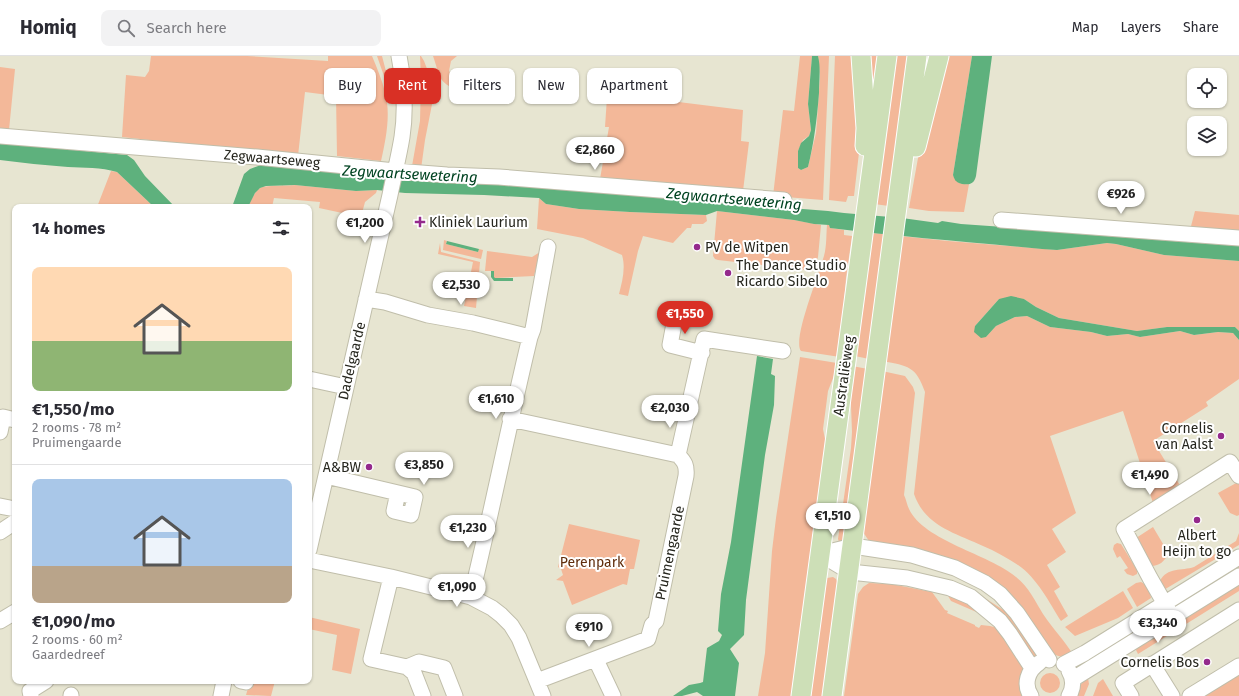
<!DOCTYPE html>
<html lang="en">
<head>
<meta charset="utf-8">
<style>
	:root { --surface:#fff; --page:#f2f2f3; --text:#2b2b33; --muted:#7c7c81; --line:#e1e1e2; --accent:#d93025 }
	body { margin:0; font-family:"Fira Sans",sans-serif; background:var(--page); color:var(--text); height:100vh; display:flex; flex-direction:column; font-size:15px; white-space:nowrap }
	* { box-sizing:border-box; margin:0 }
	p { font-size:13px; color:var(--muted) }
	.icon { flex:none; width:22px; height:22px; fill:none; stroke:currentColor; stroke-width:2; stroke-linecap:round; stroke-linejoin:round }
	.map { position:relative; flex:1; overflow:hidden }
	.details { position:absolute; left:12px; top:148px; width:300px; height:480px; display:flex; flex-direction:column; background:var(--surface); border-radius:8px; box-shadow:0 1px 3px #0004 }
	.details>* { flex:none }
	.guide { position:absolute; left:324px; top:12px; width:380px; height:36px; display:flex; gap:8px }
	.buttons { position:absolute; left:1187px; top:12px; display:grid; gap:8px }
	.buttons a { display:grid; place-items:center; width:40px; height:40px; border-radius:8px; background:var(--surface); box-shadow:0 1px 3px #0004; font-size:20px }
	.price { position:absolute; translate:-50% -34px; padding:0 9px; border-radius:14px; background:#fff; color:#222; font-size:13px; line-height:26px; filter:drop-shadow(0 1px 2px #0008) }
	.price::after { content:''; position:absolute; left:50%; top:24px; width:12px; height:9px; margin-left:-6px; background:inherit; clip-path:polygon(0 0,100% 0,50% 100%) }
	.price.on { background:var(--accent); color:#fff }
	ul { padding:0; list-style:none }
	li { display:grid; align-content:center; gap:8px; height:212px; padding:0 20px }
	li+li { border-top:1px solid var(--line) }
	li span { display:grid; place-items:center; height:124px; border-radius:8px; color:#555 }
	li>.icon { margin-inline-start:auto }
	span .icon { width:72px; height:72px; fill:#fffc; stroke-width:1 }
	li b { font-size:17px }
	h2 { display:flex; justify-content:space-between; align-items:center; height:48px; padding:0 20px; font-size:17px }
	.tag { padding:0 14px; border-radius:8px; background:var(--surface); box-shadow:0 1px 3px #0004; font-size:14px; line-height:36px }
	.tag.on { background:var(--accent); color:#fff }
	header { display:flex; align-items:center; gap:24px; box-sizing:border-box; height:56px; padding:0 20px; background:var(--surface); border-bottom:1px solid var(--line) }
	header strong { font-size:19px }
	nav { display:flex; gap:22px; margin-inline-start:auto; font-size:14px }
	.search { width:280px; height:36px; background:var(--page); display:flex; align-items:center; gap:10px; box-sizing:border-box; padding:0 14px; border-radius:8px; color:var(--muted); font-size:15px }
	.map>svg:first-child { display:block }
</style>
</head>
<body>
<header>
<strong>Homiq</strong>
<div class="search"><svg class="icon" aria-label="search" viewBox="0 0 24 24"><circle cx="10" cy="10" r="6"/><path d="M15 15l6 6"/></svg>Search here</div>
<nav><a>Map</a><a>Layers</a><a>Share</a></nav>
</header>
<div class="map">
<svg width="1239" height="640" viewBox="0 0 1239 640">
	<rect width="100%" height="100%" fill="#e7e5d1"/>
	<!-- green -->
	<path fill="#f3b899" d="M 151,0 L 247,0 L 328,5 L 328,0 L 372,0 C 377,12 382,24 385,36 C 391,58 386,83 381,105 L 337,100 L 336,40 L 305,36 L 298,100 L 122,81 L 126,19 L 145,21 L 149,15 Z
		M 377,0 L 382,0 L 388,23 L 385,23 Z
		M 420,0 L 421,0 L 424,5 L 435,33 L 425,84 L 421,113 L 412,110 L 420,65 L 421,23 Z
		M 433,0 L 457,0 L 451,5 L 449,15 L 456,26 L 461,26 L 459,34 C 437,27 440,19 433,0 Z
		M 800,0 L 812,0 L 808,48 L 811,74 L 809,80 L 803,84 L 798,95 L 798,112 L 801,114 L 808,111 L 816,77 L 817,65 L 820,20 L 818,0 L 829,0 L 823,144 L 773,140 L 783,54 L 794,55 Z
		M 835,0 L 857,0 L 861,79 L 854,140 L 848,140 L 846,146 L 829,144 Z
		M 865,0 L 878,0 L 870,70 Z
		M 893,0 L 911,0 L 889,150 L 874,148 Z
		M 944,0 L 972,0 L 953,119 C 956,126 960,129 969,128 L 964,156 L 929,155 L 909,152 L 920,91 Z
		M 0,11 L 15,13 L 9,74 L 0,73 Z
		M 614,38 L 743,54 L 741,85 L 749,86 L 743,135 L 600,123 L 609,71 L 605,71 L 607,41 Z
		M 111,115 L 117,116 L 154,151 L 97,151 Z
		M 295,129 L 356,135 L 377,134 L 376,137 L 365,146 L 361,161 L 319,152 L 320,146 L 274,142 L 272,151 L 248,151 C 251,145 254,136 260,132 C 265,129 287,130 295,129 Z
		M 539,142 L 546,148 L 579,153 L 630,156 L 706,159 L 707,165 L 703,168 L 692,168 L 691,172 L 687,172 L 673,187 L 643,180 L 638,195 L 628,240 L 619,238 C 622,226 626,212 622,199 L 583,182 L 537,173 Z
		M 717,155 L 794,164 L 821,169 L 818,201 L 813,215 L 718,204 L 715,203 L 713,200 Z
		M 1195,155 L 1239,159 L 1239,179 L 1190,174 Z
		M 827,169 L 829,169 L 831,172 L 844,174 L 844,179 L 852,180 L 846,222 L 840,301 L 801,295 C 792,284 819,219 823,203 C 827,192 826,180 827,169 Z
		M 871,177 L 886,178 L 869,303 L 855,300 Z
		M 900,180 L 948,185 L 1057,194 L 1107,187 L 1116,188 L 1164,199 L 1239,205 L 1239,275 L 1235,271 L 1167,271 L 1137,275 L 1059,262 L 1036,251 L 1024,243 L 999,243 L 975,270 L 986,281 L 996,270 L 1015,261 L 1027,260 L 1050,271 L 1091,276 L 1107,280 L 1128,278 L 1140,281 L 1180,275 L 1194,279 L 1218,276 L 1233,277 L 1239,284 L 1239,323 L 1206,346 L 1208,350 L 1153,385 L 1181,431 L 1154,450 L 1123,355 L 1050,380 L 1076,457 L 1052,473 L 1066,496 L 1047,509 L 1060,531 L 1054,535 L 1068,560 L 1061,565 C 1049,546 1037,522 1018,509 C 1007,502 995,495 983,490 C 955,477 925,470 914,438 L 925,336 C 916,310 908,310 883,305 Z
		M 444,184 L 447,185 L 446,188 L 478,196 L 479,193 L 483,194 L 481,203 L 443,194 Z
		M 440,187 L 441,196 L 480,206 L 476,252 L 464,250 L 473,206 L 438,198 Z
		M 487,195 L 532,201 L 540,196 L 534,220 L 495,222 L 494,222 L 494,215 L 485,215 Z
		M 800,301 L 837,307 L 835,317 L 828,335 L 825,358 L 823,373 L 826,388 L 794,640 L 758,640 L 765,597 L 772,495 L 776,462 Z
		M 852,310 L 868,313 L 845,484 L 839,486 L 838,483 L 851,392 L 852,376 L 850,324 Z
		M 882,315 L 905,320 L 913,331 L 915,337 L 904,439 C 906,443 907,449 909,453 C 924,485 989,498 1016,521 C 1029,531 1035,545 1043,558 C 1053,573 1065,585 1074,600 C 1065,602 1059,601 1051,597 L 985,519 L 971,511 L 942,500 L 869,485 L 863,476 Z
		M 1238,426 L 1239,428 L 1239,459 L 1237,460 L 1230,457 L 1218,437 Z
		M 569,468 L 640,484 L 634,513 L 630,513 L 627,529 L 623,528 L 572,549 L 563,525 L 556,524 L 563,519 L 561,513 L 558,511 Z
		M 1153,471 L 1169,498 C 1164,505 1160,510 1151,510 L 1133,484 Z
		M 1239,477 L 1239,489 L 1162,535 L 1160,525 C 1167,511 1182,515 1194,511 L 1236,485 Z
		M 1117,487 L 1121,488 L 1137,514 L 1137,518 L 1133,520 L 1127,518 L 1124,514 L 1128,512 L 1120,500 L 1117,502 L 1113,493 L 1114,489 Z
		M 1239,507 L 1239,514 L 1175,552 L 1174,549 Z
		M 833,521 L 836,523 L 839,529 L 824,640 L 809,640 L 823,524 L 827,522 Z
		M 1141,526 C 1147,529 1150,535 1151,542 L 1137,551 L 1127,533 L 1136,527 Z
		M 869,527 L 891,528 L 932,536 L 945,554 L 948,555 L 947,557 L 975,569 L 975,570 L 979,572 L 981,569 L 990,570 L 998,572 L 1023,605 L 1026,640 L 844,640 L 858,538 L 863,531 Z
		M 1239,528 L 1239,535 L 1138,598 L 1136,594 L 1138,590 Z
		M 971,533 L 1011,559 L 1040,599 L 1032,604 Z
		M 1123,535 L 1133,552 L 1118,562 L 1075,580 L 1065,571 Z
		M 947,538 L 970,548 L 981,558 L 951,545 Z
		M 309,561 L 360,573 L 351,618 L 332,614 L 337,579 L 309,573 Z
		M1040 627a10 10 0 1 1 20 0a10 10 0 1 1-20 0Z
		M 1239,617 L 1239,640 L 1202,640 Z
		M 1088,622 L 1089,628 L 1084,640 L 1074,640 L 1078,631 Z
		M 1103,623 L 1113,640 L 1093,640 L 1098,627 Z
		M 250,625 L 275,625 L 271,640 L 246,639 Z"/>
	<!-- water -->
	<path fill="#5eb17d" d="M 812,0 L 818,0 C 821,12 819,25 819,37 C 817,63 814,87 808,111 L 801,114 L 798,112 L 798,95 L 801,87 L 809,80 L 811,74 L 808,48 Z
		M 972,0 L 992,0 L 976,120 C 974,128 970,129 962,128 C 960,127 958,127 956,125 C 955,125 953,119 953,119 Z
		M 0,87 L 127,99 L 134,104 L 145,120 L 175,151 L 154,151 L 117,116 C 101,111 84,112 68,111 C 45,109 22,107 0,104 Z
		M 261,109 L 828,155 L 844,157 L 902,162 L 938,167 L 942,165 L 961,168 L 1046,174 L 1080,178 L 1239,190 L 1239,205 L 1164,199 L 1116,188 L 1107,187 L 1057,194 L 1042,193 C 972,186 901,181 830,172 L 829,169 L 814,168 L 794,164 L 717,155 L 706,159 L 630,156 L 579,153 L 546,148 L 539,142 L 484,139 L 405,137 L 377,134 L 356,135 L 295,129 L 266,130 L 260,132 L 255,137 L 248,151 L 232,151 L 244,118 L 250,113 Z
		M 447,185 L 479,193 L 478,196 L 446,188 Z
		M 491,215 L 494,215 L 494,221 L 495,222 L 513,222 L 513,225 L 494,225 L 491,221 Z
		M 1011,240 L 1024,243 L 1036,251 L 1059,262 L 1137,275 L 1167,271 L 1235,271 L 1239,275 L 1239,284 L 1233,277 L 1218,276 L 1194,279 L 1180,275 L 1140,281 L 1128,278 L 1107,280 L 1091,276 L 1050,271 L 1027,260 L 1015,261 L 996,270 L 986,281 L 981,282 L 974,276 L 975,270 L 999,243 Z
		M 757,300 L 773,303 L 771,318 L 775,320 L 774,349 L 765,399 L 746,544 L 744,579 L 730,593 L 739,607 L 735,640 L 703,640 L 697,636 L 682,640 L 673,640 L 689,629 L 700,627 L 703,626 L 707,592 L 719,585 L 722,579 L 718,575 L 721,538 L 731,486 Z"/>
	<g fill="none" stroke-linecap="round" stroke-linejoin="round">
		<defs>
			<path id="minor" d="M 0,80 L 257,101 L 395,115 L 447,119 L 499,121 L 784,144
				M 1001,164 L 1239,182
				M 366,243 L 385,246 L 428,259 L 473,267 L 530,281
				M 676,257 L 670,289 L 702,297
				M 309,323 L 346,331
				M 510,363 L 678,399
				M 0,376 L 3,361 L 15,364
				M 326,420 L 415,441 L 411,459 L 394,455 L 398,437
				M 0,450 L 15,453
				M 0,476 L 15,466
				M 309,494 L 390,139 C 394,119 399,100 402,81 C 406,55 404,26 399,0
				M 820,498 L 853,490 L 912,499 L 955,512 L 985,527 L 1000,538 L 1017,557 L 1049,604
				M 820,498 L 850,516 L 907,522 L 950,532 L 971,541 L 1000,565 L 1010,578 L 1032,612
				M 309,504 L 391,521 L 471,541 L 492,552 L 501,559 L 511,569 L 519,582 L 543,640
				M 391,521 L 371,603 L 407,611 L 419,606 L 444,612 L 455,640
				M 471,541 C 492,455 509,368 530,281 L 533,273 L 548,191
				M 1173,562 L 1150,522 L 1124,473 L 1230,406 L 1239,420
				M 0,565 L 15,556
				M 596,604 L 613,640
				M 1064,608 L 1085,597 L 1239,501
				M 1152,608 L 1172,640
				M 407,611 L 414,617 L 423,640
				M 1073,623 L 1239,520
				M 241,625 L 246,626
				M 537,625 L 648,583 L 652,569 L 656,565 L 686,420 C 687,410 685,406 678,399 L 704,283 L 783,295
				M 31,640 L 30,635 L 46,625
				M 71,640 L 71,639
				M 221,640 L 224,625
				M 1031,640 C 1023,628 1028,614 1039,607
				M 1069,640 C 1074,631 1074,623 1069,615
				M 1131,640 L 1123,627 L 1239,554
				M 1190,640 L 1239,610"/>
			<path id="major" d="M 861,0 L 866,72 L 865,90
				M 916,91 L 939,0
				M 801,640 L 887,0
				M 832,640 L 917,0"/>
		</defs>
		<!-- minor casing -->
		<use href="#minor" stroke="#c0beaa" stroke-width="17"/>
		<!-- major casing -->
		<use href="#major" stroke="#fff" stroke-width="21"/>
		<!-- minor -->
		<use href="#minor" stroke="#fff" stroke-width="15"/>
		<!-- major -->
		<use href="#major" stroke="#cddfb7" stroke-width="19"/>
	</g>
	<!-- markers -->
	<g fill="#94298c" stroke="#fff" stroke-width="1.5">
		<path d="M418 160h4v4h4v4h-4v4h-4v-4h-4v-4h4z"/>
		<circle cx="697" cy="191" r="4"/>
		<circle cx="728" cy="217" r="4"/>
		<circle cx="1221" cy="380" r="4"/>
		<circle cx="369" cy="411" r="4"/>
		<circle cx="1197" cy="464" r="4"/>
		<circle cx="1207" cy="606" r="4"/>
	</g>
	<g text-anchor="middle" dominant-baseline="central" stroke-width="4" stroke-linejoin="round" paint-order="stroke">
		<!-- street labels -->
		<g font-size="14" fill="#26261e" stroke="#fff">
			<text transform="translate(272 103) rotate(5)">Zegwaartseweg</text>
			<text transform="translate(352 305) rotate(-77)">Dadelgaarde</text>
			<text transform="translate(844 320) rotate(-82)">Australiëweg</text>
			<text transform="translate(670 497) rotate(-78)">Pruimengaarde</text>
		</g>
		<!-- poi labels -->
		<g font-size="14" fill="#26261e" stroke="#fff" text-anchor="start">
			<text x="429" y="166">Kliniek Laurium</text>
			<text x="705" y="191">PV de Witpen</text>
			<text x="736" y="209">The Dance Studio<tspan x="736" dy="16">Ricardo Sibelo</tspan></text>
			<text x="1213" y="372" text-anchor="end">Cornelis<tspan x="1213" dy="16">van Aalst</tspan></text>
			<text x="361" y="411" text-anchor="end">A&amp;BW</text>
			<text x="1197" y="479" text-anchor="middle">Albert<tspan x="1197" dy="16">Heijn to go</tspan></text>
			<text x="1199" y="606" text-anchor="end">Cornelis Bos</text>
		</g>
		<!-- park labels -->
		<g font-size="14" fill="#602d0c" stroke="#fff">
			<text x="592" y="506">Perenpark</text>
		</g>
		<!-- water labels -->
		<g font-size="15" font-style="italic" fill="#004321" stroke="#fff">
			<text transform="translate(410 118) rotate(3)">Zegwaartsewetering</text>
			<text transform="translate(734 143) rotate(5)">Zegwaartsewetering</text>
		</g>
	</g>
</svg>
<div class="buttons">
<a><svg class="icon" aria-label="locate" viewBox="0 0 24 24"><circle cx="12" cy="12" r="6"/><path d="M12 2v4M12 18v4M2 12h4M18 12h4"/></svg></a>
<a><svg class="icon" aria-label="layers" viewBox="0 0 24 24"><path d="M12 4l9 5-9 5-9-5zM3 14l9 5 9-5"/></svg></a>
</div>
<b class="price" style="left:595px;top:115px">€2,860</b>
<b class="price" style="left:1121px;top:159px">€926</b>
<b class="price" style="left:365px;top:188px">€1,200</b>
<b class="price" style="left:461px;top:250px">€2,530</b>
<b class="price on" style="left:685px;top:279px">€1,550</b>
<b class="price" style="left:496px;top:364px">€1,610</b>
<b class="price" style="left:670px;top:373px">€2,030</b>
<b class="price" style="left:424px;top:430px">€3,850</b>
<b class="price" style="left:1150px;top:440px">€1,490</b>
<b class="price" style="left:833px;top:481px">€1,510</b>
<b class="price" style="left:468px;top:493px">€1,230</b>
<b class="price" style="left:457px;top:552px">€1,090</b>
<b class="price" style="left:1158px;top:588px">€3,340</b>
<b class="price" style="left:589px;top:592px">€910</b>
<div class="guide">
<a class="tag">Buy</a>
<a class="tag on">Rent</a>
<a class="tag">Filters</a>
<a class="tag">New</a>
<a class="tag">Apartment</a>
</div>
<section class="details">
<h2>14 homes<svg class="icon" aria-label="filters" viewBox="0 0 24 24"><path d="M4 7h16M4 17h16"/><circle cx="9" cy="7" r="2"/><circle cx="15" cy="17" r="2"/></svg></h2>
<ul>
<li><span style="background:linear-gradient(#ffd9b3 60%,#8fb573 0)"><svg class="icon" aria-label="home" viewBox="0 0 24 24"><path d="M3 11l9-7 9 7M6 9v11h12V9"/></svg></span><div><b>€1,550/mo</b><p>2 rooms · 78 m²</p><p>Pruimengaarde</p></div></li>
<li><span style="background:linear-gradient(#a9c7e8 70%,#b9a48a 0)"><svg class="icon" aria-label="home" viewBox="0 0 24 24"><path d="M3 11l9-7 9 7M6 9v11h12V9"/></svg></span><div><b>€1,090/mo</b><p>2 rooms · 60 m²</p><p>Gaardedreef</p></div></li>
</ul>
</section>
</div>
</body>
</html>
